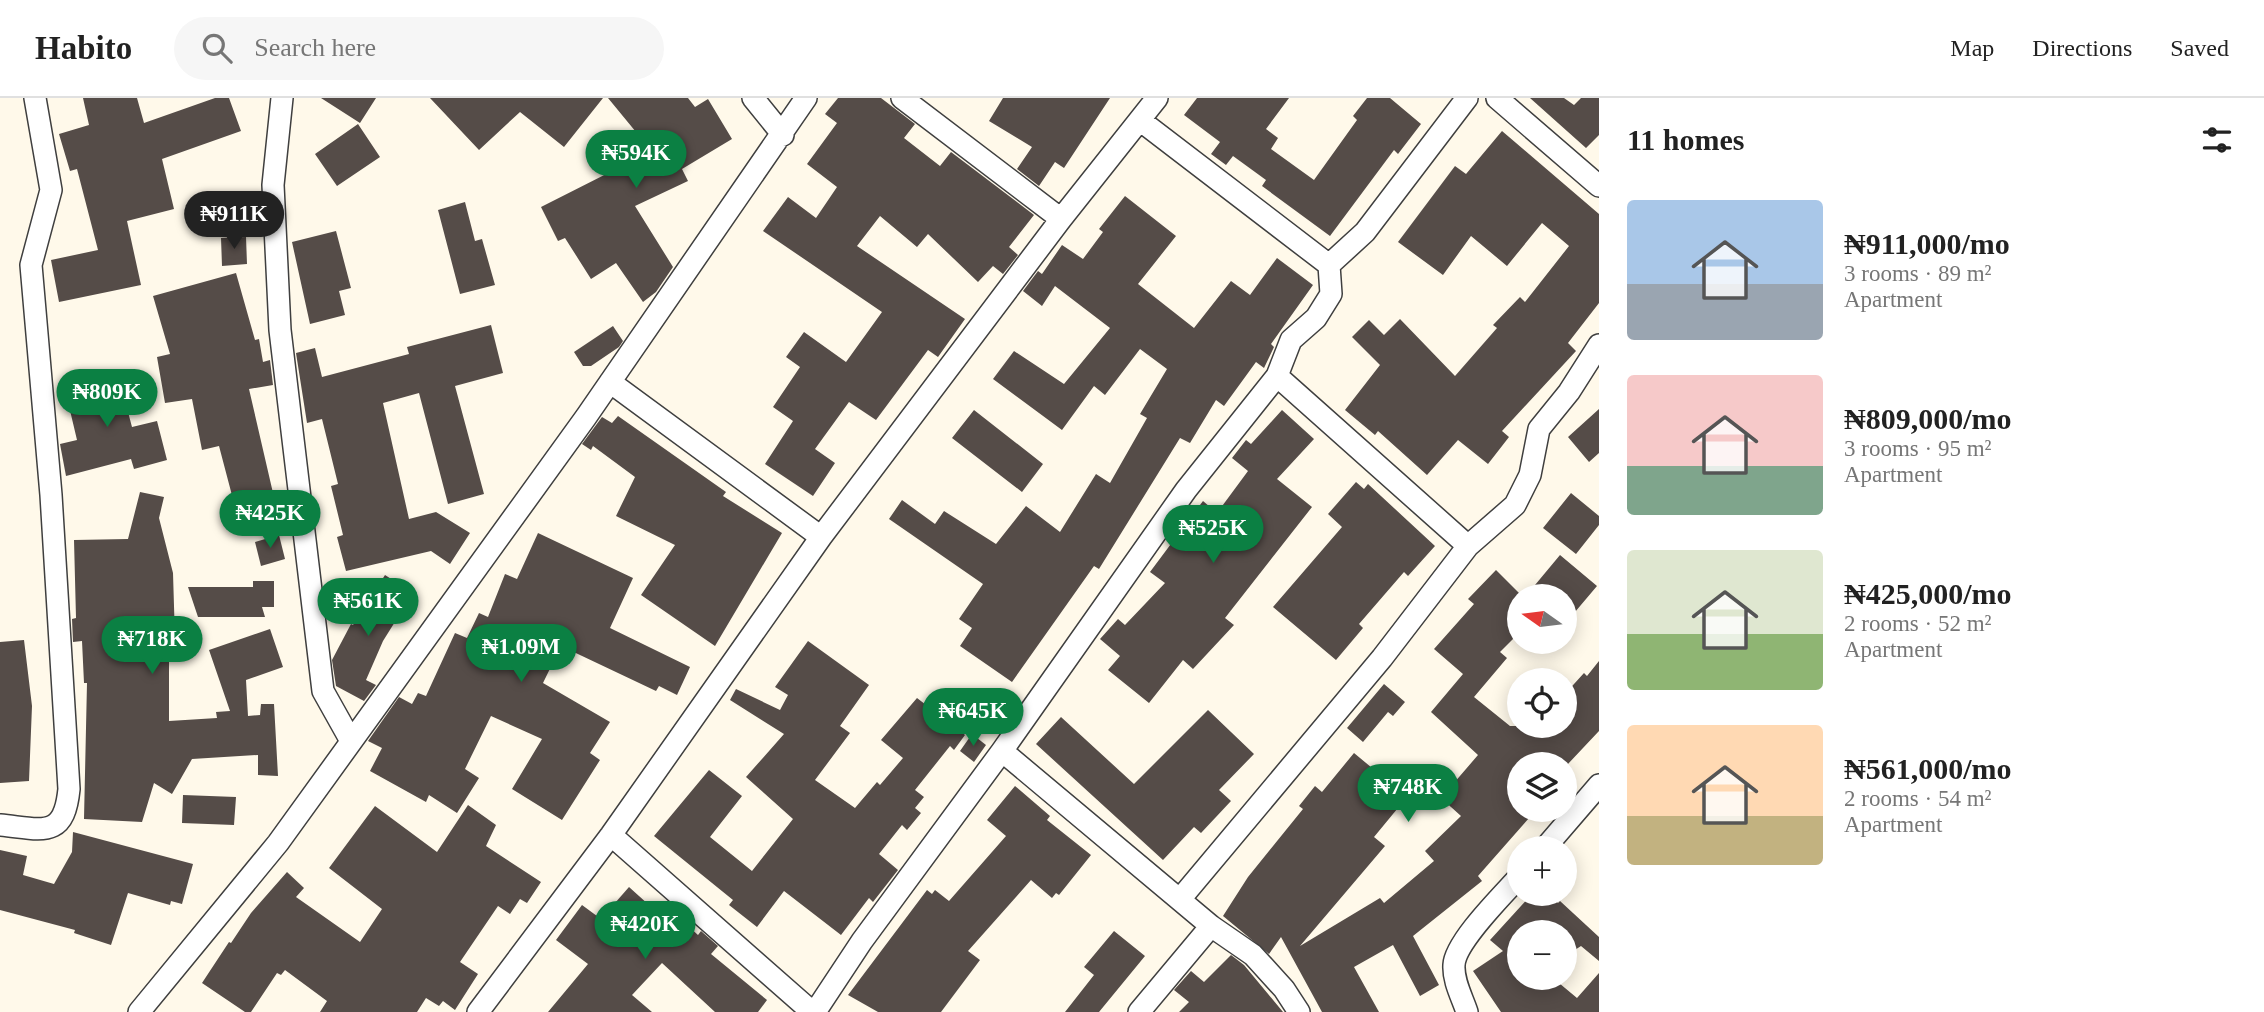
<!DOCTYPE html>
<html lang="en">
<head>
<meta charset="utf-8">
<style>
	:root { --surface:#fff; --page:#f6f6f6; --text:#222; --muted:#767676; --line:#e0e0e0; --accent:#0b8043 }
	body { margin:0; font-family:Georgia,serif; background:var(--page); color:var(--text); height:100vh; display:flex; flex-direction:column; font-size:26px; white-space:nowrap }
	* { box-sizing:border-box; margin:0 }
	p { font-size:23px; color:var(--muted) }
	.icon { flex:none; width:38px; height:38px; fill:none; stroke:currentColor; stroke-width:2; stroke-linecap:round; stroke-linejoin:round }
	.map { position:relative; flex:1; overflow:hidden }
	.details { display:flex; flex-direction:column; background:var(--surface); width:665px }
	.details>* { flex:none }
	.needle { width:46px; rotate:284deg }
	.controls { position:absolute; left:1507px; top:486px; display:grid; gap:14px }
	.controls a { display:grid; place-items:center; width:70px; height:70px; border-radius:50%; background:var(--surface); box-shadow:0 4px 18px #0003; font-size:35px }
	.price { position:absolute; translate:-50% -60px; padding:0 16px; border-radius:24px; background:var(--accent); color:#fff; font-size:23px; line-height:46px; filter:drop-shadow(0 2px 4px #0008) }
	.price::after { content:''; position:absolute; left:50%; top:42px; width:21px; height:16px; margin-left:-10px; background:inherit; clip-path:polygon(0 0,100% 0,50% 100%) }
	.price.current { background:#222; color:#fff }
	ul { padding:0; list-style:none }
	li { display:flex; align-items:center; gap:21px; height:175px; padding:0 28px }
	li span { display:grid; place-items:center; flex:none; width:196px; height:140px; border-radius:7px; color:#555 }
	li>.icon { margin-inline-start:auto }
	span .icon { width:84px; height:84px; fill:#fffc; stroke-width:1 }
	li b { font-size:30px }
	h2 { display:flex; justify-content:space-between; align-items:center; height:84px; padding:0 28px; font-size:30px }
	header { display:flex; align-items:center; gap:42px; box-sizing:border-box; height:98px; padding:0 35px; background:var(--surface); border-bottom:2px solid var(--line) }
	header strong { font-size:33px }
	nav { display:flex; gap:38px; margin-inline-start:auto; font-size:24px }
	.search { width:490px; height:63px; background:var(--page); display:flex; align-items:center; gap:18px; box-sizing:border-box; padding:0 24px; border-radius:38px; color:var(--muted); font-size:26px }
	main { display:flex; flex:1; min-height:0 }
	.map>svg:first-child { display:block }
</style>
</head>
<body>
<header>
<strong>Habito</strong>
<div class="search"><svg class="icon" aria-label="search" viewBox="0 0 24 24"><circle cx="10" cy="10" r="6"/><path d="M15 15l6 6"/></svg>Search here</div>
<nav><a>Map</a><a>Directions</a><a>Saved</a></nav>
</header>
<main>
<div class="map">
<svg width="1599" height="914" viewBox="0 0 1599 914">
	<rect width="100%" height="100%" fill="#fff9ea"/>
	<!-- building -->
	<path fill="#554c48" d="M 83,0 L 137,0 L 144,25 L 215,0 L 229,0 L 241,33 L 162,61 L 174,111 L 127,123 L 141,187 L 59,204 L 51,162 L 98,152 L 77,71 L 70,73 L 59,36 L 89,27 Z
		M 321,0 L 376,0 L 360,25 Z
		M 430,0 L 603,0 L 564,49 L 520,14 L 479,52 Z
		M 608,0 L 688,0 L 695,9 L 708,1 L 732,41 L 682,71 L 688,83 L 635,108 L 673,169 L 656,194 L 643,204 L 616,165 L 591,181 L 565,140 L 558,143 L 541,109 L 628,65 L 623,55 L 645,45 Z
		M 838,0 L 881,0 L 915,26 L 904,40 L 940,68 L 951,54 L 1034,117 L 1009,149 L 1018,157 L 1003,176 L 993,168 L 978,184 L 928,136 L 917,149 L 880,118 L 857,148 L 965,221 L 938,259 L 928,252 L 876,322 L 849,304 L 815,351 L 835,365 L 813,398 L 765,366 L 793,323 L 773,309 L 800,269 L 786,259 L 804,234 L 846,264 L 882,214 L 763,133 L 788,99 L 816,120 L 837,89 L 807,66 L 837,25 L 825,16 Z
		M 1003,0 L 1110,0 L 1064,70 L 1055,64 L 1039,88 L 1017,71 L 1032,49 L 989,23 Z
		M 1197,0 L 1289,0 L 1266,31 L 1278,40 L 1271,51 L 1314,82 L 1357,22 L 1353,18 L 1367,0 L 1390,0 L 1421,26 L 1398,56 L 1394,52 L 1330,138 L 1262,88 L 1266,82 L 1233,58 L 1226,67 L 1211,56 L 1220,44 L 1184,17 Z
		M 1530,0 L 1564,0 L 1574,7 L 1581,0 L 1599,0 L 1599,37 L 1586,50 Z
		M 358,26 L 380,59 L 337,88 L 315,56 Z
		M 1502,33 L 1599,116 L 1599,205 L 1568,245 L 1576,253 L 1502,333 L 1509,339 L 1488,366 L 1458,342 L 1427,377 L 1378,333 L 1375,337 L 1345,312 L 1380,267 L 1352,239 L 1369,222 L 1384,237 L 1400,221 L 1455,278 L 1497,230 L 1493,227 L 1520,199 L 1525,204 L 1569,148 L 1542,125 L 1507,168 L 1471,138 L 1443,177 L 1398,144 L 1455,68 L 1466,76 Z
		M 1125,98 L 1176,138 L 1138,186 L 1194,230 L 1231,183 L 1250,197 L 1277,160 L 1313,187 L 1271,246 L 1274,249 L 1264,270 L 1256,264 L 1224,308 L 1216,302 L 1190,345 L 1180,340 L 1099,471 L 1094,468 L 1012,584 L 960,548 L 972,530 L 959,521 L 983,486 L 889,421 L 902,402 L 935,426 L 944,413 L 996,446 L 1026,408 L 1060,434 L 1096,376 L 1110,385 L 1147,320 L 1140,316 L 1167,271 L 1140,251 L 1105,297 L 1094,288 L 1062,332 L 993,281 L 1014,253 L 1064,286 L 1110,230 L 1055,188 L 1042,208 L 1023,193 L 1038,173 L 1042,176 L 1062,147 L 1083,161 L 1103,134 L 1099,131 Z
		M 465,104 L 475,143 L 482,141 L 495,187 L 460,196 L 438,112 Z
		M 336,133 L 351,190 L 339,193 L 345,217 L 310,226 L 292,144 Z
		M 246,139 L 247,166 L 222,168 L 221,140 Z
		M 236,175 L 255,242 L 259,241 L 263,264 L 270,262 L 273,287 L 249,291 L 273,395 L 234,405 L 219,348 L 202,352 L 192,301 L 165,305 L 157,259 L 170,256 L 153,198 Z
		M 491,227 L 503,275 L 455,288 L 484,396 L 448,406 L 419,295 L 383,305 L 409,421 L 436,414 L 470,435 L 450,466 L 431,453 L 346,473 L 337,439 L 343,437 L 331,388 L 338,386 L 322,321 L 307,325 L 296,255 L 315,250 L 322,279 L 409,256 L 407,249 Z
		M 613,228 L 623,243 L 619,249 L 591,268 L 583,268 L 574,254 Z
		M 117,273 L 132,329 L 157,323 L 167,362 L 134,371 L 131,361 L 66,378 L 60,346 L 77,342 L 64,287 Z
		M 1599,311 L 1599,355 L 1589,364 L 1568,339 Z
		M 974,312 L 1043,366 L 1022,394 L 952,340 Z
		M 1282,312 L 1314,341 L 1277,381 L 1312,409 L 1225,520 L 1234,527 L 1193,571 L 1183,562 L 1149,605 L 1108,572 L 1120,558 L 1100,541 L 1118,521 L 1125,527 L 1165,485 L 1150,474 L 1203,403 L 1217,415 L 1248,373 L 1232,360 L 1246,342 L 1251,346 Z
		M 618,318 L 726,394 L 723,398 L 782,435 L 715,548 L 641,497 L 675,447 L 616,418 L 635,379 L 593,348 L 591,352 L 582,346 L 602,319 L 612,325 Z
		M 1356,384 L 1364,391 L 1368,386 L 1435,448 L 1408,478 L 1404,474 L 1359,526 L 1363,530 L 1336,562 L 1273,509 L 1342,429 L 1328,416 Z
		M 140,394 L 164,399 L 159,420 L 173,475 L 175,541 L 169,541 L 169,623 L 217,620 L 216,614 L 230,613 L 209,552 L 270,531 L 283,569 L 246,582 L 248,618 L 260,617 L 261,606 L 274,606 L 278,678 L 258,677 L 258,657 L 192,661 L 172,696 L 154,685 L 142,724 L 84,721 L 87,585 L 84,585 L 82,543 L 73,544 L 72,521 L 76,520 L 74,442 L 128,441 Z
		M 1571,395 L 1599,418 L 1599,427 L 1576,456 L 1543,430 Z
		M 538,435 L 633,480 L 610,530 L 690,569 L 677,597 L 659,588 L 656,593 L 561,548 L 543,585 L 610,624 L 590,655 L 600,662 L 562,722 L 512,691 L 542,641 L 491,618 L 465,671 L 479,680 L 457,715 L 429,697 L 426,704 L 370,673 L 382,650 L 368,643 L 399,599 L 412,606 L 418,595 L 426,598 L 455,535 L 467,540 L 479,515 L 488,519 L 505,476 L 517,481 Z
		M 279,437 L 285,461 L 261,468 L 255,444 Z
		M 1560,457 L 1597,488 L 1564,527 L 1564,499 L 1525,499 Z
		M 1496,472 L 1519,495 L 1519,535 L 1500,554 L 1507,560 L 1474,599 L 1510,628 L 1564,628 L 1564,597 L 1584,575 L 1587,578 L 1599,563 L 1599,633 L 1567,667 L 1519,667 L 1519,712 L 1529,720 L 1478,778 L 1482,783 L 1413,838 L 1439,887 L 1420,898 L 1393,847 L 1354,869 L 1379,914 L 1322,914 L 1281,839 L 1269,856 L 1223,818 L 1248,779 L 1303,711 L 1299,708 L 1315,688 L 1322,694 L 1354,655 L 1407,699 L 1374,739 L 1385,748 L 1300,848 L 1380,800 L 1384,805 L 1434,763 L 1425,753 L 1461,718 L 1441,700 L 1478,657 L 1431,614 L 1463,576 L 1434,551 L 1474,506 L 1468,501 Z
		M 385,477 L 413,495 L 383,543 L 366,582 L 376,587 L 364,603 L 336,588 L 332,562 L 351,526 L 353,527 Z
		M 253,483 L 274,483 L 274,509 L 262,509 L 265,519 L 198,519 L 188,489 L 253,489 Z
		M 24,542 L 32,608 L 29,683 L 0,685 L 0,544 Z
		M 808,543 L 869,587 L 840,628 L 850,635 L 815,682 L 855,710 L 877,684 L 880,687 L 903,660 L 881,642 L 917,600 L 965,637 L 954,652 L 950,648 L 915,692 L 924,699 L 915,710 L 921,715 L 907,732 L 902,727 L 879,756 L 898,772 L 873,804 L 869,800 L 841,837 L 784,793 L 757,829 L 729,807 L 733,802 L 654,738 L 709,672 L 742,698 L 710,739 L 752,773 L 793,721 L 746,679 L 784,636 L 730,602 L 736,591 L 780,612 L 788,597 L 775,589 Z
		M 1384,586 L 1405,604 L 1393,618 L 1388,614 L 1363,644 L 1347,630 Z
		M 1208,612 L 1254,656 L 1219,692 L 1231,703 L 1201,735 L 1194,729 L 1163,762 L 1036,646 L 1061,619 L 1134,686 Z
		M 972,636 L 986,647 L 974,664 L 960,653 Z
		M 1015,688 L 1050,718 L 1047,722 L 1091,757 L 1059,797 L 1056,795 L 1052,800 L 1031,782 L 968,853 L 980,862 L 941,914 L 878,914 L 848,897 L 927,792 L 932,796 L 935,792 L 949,803 L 1006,738 L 987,722 Z
		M 183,697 L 236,699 L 234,727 L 182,725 Z
		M 468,707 L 496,727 L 486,748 L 541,784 L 527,805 L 520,801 L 510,816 L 498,808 L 460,864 L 478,876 L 455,912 L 443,903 L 439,908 L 426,900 L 417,914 L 320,914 L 327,903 L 285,872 L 281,877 L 277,875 L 251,914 L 245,914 L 202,885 L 229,844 L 231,845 L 251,815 L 287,774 L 304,790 L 296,799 L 360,844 L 382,811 L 329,770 L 375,708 L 437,754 Z
		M 73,734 L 193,766 L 182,806 L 171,803 L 170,807 L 128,795 L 111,847 L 74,835 L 75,832 L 0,812 L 0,752 L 27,758 L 23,777 L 54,786 L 72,754 Z
		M 629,789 L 659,816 L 666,808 L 698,837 L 701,833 L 718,848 L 711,856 L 767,902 L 758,914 L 715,914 L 662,865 L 632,897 L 652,914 L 548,914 L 588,866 L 556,842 L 582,807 L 601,821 Z
		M 1532,796 L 1548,796 L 1558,805 L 1560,803 L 1599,839 L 1599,863 L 1581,848 L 1564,859 L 1564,835 L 1519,835 L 1519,880 L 1553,880 L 1577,900 L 1599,875 L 1599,914 L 1501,914 L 1473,873 L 1503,853 L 1490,842 Z
		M 1114,833 L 1145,858 L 1099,914 L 1065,914 L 1094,877 L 1084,869 Z
		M 1231,857 L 1244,867 L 1283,914 L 1179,914 L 1189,904 L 1174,892 L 1191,873 L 1204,884 Z"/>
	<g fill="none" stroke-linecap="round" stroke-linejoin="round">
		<defs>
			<path id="minor" d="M 282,0 L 273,87 L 280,232 L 323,593 L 351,643
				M 753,0 L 783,37
				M 902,0 L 1061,121
				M 1497,0 L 1599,88
				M 1141,23 L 1329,167
				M 1277,278 L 1468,448
				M 610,284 L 821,439
				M 1002,653 L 1211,828 L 1253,857 L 1284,891 L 1299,914
				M 0,727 C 42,731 64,742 69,691 L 51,397 L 31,167 L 51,92 L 35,0
				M 611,737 L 812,914
				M 1544,751 L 1599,687
				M 1181,800 L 1382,560 L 1468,448 L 1515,407 L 1530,377 L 1539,331 L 1569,294 L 1599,247
				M 139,914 L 278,745 L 586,319 L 806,0
				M 478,914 L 611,737 L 821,439 L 1061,121 L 1157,0
				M 815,914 L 862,843 L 1002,653 L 1186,392 L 1277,278 L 1291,242 L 1316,220 L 1331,196 L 1329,167 L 1365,134 L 1467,0
				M 1139,914 L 1211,828
				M 1467,914 C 1462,899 1453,883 1454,867 C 1455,844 1503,797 1519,779"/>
		</defs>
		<!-- minor casing -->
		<use href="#minor" stroke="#3f3f3f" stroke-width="24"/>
		<!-- minor -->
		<use href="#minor" stroke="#fff" stroke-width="21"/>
	</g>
</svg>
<div class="controls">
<a><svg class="needle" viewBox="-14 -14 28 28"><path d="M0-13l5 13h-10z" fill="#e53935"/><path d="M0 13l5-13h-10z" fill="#767676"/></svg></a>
<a><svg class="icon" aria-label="locate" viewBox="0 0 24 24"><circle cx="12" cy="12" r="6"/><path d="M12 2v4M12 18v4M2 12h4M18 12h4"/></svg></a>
<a><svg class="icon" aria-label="layers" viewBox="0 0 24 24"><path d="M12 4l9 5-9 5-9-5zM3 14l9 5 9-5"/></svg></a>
<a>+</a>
<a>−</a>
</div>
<b class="price" style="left:636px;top:92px">₦594K</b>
<b class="price current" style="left:234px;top:153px">₦911K</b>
<b class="price" style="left:107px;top:331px">₦809K</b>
<b class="price" style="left:270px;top:452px">₦425K</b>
<b class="price" style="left:1213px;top:467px">₦525K</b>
<b class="price" style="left:368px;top:540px">₦561K</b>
<b class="price" style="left:152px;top:578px">₦718K</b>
<b class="price" style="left:521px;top:586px">₦1.09M</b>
<b class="price" style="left:973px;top:650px">₦645K</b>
<b class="price" style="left:1408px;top:726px">₦748K</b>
<b class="price" style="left:645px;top:863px">₦420K</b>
</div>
<section class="details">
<h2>11 homes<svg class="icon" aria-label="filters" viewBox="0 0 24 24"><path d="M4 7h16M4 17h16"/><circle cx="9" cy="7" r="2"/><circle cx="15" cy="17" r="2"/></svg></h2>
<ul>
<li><span style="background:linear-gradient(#a9c7e8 60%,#9aa5b1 0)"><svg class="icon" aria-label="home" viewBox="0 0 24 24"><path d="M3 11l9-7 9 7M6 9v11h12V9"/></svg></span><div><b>₦911,000/mo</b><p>3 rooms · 89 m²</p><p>Apartment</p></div></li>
<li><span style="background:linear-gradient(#f6c9c9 65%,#7fa58c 0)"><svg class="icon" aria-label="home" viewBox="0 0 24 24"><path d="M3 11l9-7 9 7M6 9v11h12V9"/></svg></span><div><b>₦809,000/mo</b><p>3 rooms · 95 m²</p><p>Apartment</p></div></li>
<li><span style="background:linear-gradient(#dfe7d0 60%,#8fb573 0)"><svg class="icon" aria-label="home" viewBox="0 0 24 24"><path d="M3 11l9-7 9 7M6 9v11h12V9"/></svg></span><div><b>₦425,000/mo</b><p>2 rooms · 52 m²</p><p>Apartment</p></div></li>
<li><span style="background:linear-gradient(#ffd9b3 65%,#c2b280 0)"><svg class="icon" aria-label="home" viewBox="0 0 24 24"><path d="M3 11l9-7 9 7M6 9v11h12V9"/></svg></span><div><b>₦561,000/mo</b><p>2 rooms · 54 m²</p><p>Apartment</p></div></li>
</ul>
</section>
</main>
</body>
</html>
